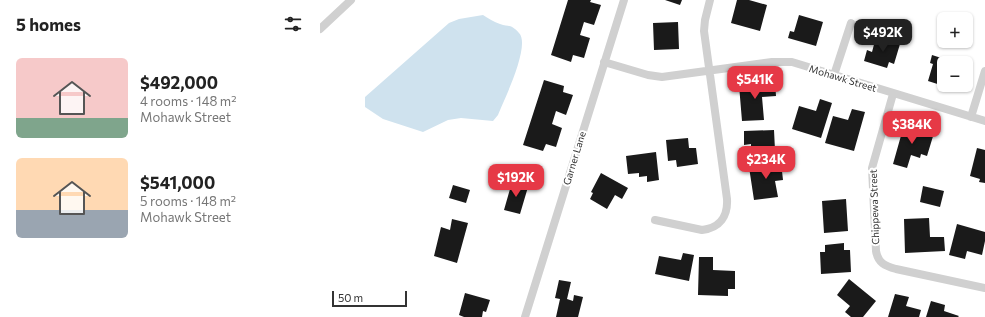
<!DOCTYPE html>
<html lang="en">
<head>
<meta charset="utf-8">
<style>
	:root { --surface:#fff; --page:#f2f2f2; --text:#222; --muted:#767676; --accent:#e63946 }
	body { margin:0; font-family:Commissioner,sans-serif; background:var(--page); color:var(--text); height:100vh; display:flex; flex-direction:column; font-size:15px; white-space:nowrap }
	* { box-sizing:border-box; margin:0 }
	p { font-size:13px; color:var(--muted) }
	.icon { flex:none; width:22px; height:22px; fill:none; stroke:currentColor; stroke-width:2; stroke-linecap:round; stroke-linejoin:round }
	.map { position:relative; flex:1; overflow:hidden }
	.details { display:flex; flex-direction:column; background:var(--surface); width:320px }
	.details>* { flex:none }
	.controls { position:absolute; left:617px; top:12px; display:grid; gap:8px }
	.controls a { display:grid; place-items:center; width:36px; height:36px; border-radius:6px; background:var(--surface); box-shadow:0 1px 3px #0004; font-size:20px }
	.scale { position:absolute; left:12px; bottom:10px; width:75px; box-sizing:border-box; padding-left:4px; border:2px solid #333; border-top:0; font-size:11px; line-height:14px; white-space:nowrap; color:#333; -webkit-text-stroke:3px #fff; paint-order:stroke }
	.price { position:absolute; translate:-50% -34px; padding:0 9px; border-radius:8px; background:var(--accent); color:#fff; font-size:13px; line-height:26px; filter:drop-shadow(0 1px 2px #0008) }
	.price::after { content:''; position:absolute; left:50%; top:24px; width:12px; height:9px; margin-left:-6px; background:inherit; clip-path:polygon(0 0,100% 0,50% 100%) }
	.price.active { background:#222; color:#fff }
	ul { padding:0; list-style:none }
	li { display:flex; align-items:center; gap:12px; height:100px; padding:0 16px }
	li span { display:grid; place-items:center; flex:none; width:112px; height:80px; border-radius:6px; color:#555 }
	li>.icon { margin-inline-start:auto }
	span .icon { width:48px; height:48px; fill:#fffc; stroke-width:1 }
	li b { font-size:17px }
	h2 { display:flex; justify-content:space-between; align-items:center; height:48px; padding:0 16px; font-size:17px }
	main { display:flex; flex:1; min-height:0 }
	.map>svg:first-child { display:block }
</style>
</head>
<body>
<main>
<section class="details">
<h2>5 homes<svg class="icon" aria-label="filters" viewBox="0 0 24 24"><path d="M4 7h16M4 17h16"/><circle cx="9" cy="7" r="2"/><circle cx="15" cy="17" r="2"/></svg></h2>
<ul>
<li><span style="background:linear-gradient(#f6c9c9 75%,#7fa58c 0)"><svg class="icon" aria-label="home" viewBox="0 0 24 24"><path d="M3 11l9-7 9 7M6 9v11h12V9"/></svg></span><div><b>$492,000</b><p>4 rooms · 148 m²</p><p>Mohawk Street</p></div></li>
<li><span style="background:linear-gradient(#ffd9b3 65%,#9aa5b1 0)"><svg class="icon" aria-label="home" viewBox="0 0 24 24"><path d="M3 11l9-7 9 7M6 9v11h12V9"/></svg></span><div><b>$541,000</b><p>5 rooms · 148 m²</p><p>Mohawk Street</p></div></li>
</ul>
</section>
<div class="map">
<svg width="665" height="317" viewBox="0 0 665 317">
	<rect width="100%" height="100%" fill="#fff"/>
	<!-- water -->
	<path fill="#cfe2ee" d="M 163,15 C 168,18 174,22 180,24 C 189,27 191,24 199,33 C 211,45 184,100 178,115 L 173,121 L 141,118 L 128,120 L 103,132 L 63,119 L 45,107 L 45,97 L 129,23 L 139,19 Z"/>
	<!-- building -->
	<path fill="#1a1a1a" d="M 248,0 L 271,0 L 270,2 L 281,5 L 274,25 L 264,22 L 260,35 L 270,38 L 264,58 L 253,55 L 251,62 L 231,55 Z
		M 345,0 L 362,0 L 360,5 Z
		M 417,0 L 429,0 L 447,5 L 440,31 L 411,23 Z
		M 479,15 L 503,22 L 496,46 L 468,38 L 470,31 L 474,32 Z
		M 358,22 L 359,49 L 334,50 L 333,23 Z
		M 556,37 L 580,44 L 574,64 L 569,62 L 567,68 L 544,61 L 547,50 L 552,52 Z
		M 612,55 L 637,63 L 624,63 L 624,85 L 631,85 L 630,88 L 608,81 L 613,64 L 610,63 Z
		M 224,80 L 244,86 L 243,92 L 253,95 L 246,115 L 236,111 L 232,124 L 242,128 L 236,147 L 226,144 L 223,151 L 203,145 Z
		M 455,82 L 456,96 L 442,97 L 444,120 L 422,121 L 419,85 Z
		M 500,99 L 512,103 L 501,138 L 472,129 L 479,106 L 496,111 Z
		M 532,109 L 545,112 L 534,151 L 505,143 L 513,116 L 528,120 Z
		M 584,125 L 614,133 L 607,156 L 601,154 L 600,158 L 591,155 L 587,168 L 573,164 Z
		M 454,130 L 455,150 L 450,150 L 450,157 L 429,158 L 429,149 L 431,149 L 431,144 L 424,145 L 424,131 Z
		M 368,138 L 369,148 L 376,148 L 378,164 L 357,167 L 356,160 L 348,161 L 346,140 Z
		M 657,148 L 665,150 L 665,183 L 659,182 L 660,179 L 650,176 Z
		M 336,152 L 339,180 L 327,182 L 327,176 L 319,177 L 319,173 L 308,174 L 306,156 Z
		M 461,162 L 463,180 L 455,181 L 458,197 L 434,200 L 429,167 Z
		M 281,173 L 308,188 L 302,199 L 295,195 L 287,209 L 270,199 L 273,193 L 271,192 Z
		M 192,182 L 208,187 L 200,214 L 184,210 Z
		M 133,185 L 150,190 L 146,203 L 129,198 Z
		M 603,186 L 624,191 L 620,207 L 600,202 Z
		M 526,199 L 528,231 L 504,233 L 502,201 Z
		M 609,218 L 610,237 L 624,237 L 625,251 L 585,253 L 584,219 Z
		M 132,219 L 148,223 L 137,263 L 114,256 L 121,227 L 130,230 Z
		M 637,224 L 665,232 L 665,241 L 662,255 L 647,251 L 645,259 L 629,255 Z
		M 524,243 L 524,250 L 530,250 L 531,272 L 501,274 L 500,252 L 505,252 L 505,245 Z
		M 363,253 L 374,255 L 369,281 L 335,274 L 339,256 L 361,260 Z
		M 379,257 L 393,257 L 393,270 L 415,271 L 415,289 L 408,289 L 408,296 L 378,295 Z
		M 529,279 L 556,301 L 543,317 L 531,317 L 525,312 L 530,306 L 517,295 Z
		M 239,280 L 251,282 L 247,299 L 253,301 L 254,295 L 263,297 L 258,317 L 236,317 L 240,299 L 235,298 Z
		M 145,293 L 170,300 L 166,312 L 163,311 L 162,317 L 144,317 L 139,315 Z
		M 575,294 L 589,297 L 586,306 L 601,310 L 599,317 L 568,317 Z
		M 611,301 L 625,305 L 624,311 L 639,316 L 638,317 L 606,317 Z"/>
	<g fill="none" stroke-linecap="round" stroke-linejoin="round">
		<!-- street -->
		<path stroke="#d0d0d0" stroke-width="8" d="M 0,29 L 31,0
			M 284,62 L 328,75 L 342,77 L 452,62 L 472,62 L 665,121
			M 514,75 L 531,23
			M 573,94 L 552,168 L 556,251 C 558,263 565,266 576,269 L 665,288
			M 651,117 L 665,71
			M 335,220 L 382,230 C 400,228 408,216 407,199 L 384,31 L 385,20 L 390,0
			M 205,317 L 304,0"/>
	</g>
	<g text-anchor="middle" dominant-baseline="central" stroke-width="4" stroke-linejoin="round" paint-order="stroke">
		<!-- street labels -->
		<g font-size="10" fill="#333" stroke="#fff">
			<text transform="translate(523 78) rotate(17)">Mohawk Street</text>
			<text transform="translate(254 158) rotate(-73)">Garner Lane</text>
			<text transform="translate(554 207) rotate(-92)">Chippewa Street</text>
		</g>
	</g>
</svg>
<div class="controls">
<a>+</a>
<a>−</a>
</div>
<div class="scale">50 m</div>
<b class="price active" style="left:563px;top:53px">$492K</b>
<b class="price" style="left:435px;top:100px">$541K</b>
<b class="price" style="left:592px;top:145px">$384K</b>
<b class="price" style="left:446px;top:180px">$234K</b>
<b class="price" style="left:196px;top:198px">$192K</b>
</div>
</main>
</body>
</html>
